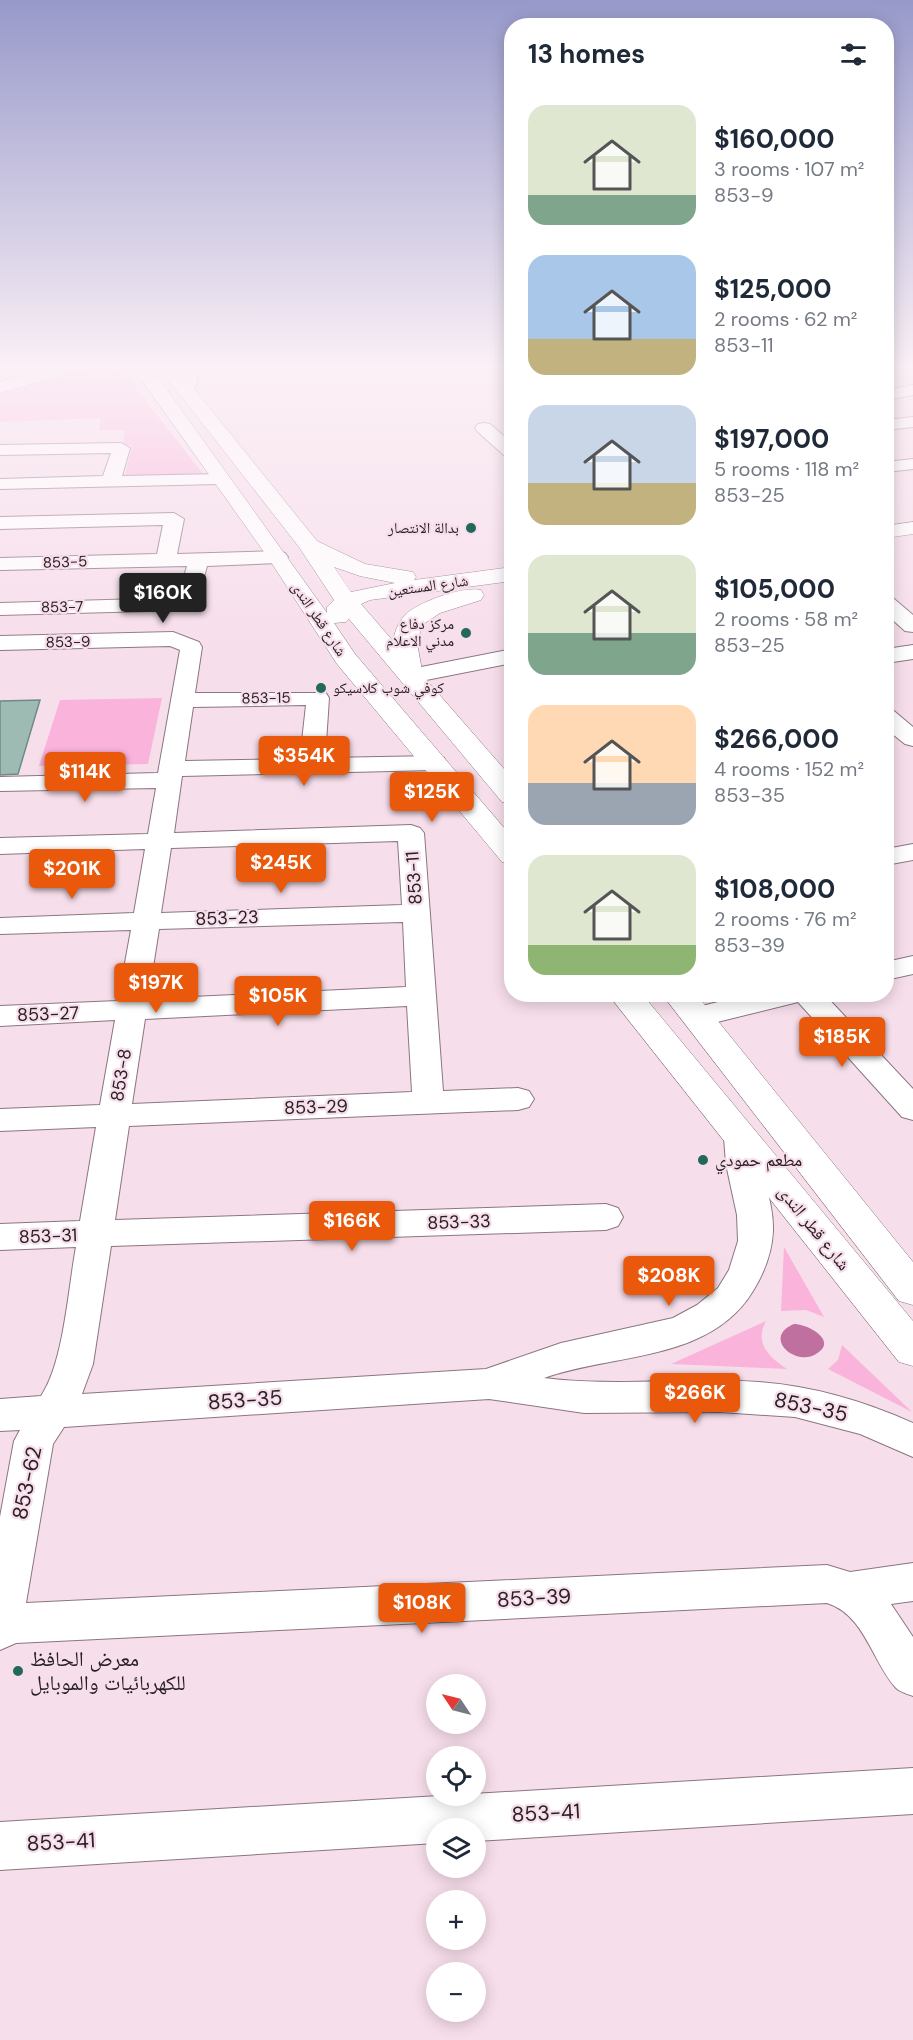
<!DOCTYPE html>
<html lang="en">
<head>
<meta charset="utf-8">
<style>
	:root { --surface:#fff; --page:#f6f6f7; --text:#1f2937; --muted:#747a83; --accent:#ea580c }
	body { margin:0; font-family:"DM Sans","Noto Naskh Arabic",sans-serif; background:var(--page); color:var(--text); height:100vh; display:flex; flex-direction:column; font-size:22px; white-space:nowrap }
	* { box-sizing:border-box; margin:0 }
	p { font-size:20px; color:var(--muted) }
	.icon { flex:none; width:33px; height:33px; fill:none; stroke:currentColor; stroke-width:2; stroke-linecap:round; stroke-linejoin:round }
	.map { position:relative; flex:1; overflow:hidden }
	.side { position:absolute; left:504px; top:18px; width:390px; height:984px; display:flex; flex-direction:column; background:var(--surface); border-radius:24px; box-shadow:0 3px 15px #0003 }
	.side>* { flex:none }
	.needle { width:39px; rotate:305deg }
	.fabs { position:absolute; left:426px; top:1674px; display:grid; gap:12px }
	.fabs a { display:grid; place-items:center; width:60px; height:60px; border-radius:50%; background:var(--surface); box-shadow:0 3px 15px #0003; font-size:30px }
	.price { position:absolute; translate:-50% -51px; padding:0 14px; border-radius:6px; background:var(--accent); color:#fff; font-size:20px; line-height:39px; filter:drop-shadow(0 2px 3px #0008) }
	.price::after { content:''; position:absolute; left:50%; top:36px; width:18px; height:14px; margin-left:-9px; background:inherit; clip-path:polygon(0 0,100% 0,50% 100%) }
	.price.on { background:#222; color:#fff }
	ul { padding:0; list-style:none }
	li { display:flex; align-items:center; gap:18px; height:150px; padding:0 24px }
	li span { display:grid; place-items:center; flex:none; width:168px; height:120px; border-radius:18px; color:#555 }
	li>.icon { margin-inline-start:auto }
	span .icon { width:72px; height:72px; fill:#fffc; stroke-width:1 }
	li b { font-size:26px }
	h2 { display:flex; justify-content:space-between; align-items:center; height:72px; padding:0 24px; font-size:26px }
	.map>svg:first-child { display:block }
</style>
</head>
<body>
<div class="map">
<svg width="913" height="2040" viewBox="0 0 913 2040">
	<rect width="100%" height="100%" fill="#f7deeb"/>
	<!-- green -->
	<path fill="#fab3db" d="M 108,369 L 124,373 L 204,475 L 124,479 L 132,445 L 123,445 L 125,430 L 99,430 L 101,418 L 0,422 L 0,394 L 65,374 Z
		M 162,698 L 148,764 L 39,766 L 60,700 Z
		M 784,1247 L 824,1317 L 806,1310 L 781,1311 Z
		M 766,1321 C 754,1343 769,1357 787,1369 L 671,1364 Z
		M 842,1345 L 912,1412 L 828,1369 L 838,1360 Z"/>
	<!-- water -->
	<path fill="#bf709e" d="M 794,1324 C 808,1324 839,1341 816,1354 C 795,1367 762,1337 794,1324 Z"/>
	<!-- building -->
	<path fill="#9dbab3" stroke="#6f8b85" stroke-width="1.5" d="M 40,700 L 18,774 L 0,775 L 0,701 Z"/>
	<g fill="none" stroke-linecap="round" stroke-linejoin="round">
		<defs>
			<path id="minor" d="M 179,369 L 195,369 L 198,380 L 192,393 L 180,393 L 178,390 L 182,380 Z
				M 913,385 L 913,395 L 886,400 L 886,390 Z
				M 913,417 L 913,427 L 886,430 L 886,420 Z
				M 484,423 L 490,424 L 512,443 L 512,458 L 506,457 L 478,432 L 475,428 L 478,424 Z
				M 121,443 L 130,448 L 122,476 L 220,474 L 229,479 L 220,484 L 0,489 L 0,479 L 103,476 L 111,453 L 0,455 L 0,445 Z
				M 913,459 L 913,469 L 886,472 L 886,462 Z
				M 174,513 L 184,519 L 177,554 L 278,551 L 285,553 L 288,557 L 285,561 L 278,563 L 207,566 L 197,604 L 194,608 L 187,610 L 0,615 L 0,603 L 178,598 L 187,566 L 0,570 L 0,558 L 157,554 L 163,525 L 0,529 L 0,517 Z
				M 886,596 L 893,598 L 913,615 L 913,632 L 905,631 L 886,614 Z
				M 173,632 L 199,642 L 202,647 L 195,693 L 326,693 L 329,698 L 325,758 L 435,756 L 444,758 L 447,763 L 444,768 L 435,770 L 182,776 L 174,833 L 411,825 L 420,828 L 424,833 L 443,1091 L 518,1088 L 529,1091 L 534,1099 L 529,1107 L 518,1110 L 129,1126 L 115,1220 L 606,1204 L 618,1208 L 623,1217 L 618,1226 L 606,1230 L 111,1246 L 93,1364 L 82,1394 L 486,1369 L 561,1343 L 673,1318 L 697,1305 L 718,1288 L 729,1270 L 738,1241 L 737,1215 L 726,1164 L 724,1137 L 728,1129 L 740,1126 L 752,1129 L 756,1137 C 758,1169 774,1199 773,1231 C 772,1253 764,1273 753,1291 C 710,1362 614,1353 544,1378 C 616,1387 688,1377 759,1382 C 813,1386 864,1401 913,1423 L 913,1457 L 860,1434 L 795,1417 L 720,1412 L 584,1413 L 489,1399 L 64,1427 L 53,1444 L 26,1603 L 827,1565 L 850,1572 L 913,1563 L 913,1601 L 891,1604 L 913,1637 L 913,1696 C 908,1694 900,1692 896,1688 C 872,1662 865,1615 827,1603 L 16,1643 L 0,1650 L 0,1517 L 14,1441 L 20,1430 L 0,1431 L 0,1399 L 41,1396 C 64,1362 68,1289 76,1247 L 0,1250 L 0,1224 L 80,1221 L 96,1127 L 0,1131 L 0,1109 L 100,1105 L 115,1020 L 0,1026 L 0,1006 L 118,1001 L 131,930 L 0,934 L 0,918 L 134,913 L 145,849 L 0,854 L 0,838 L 148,834 L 156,788 L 0,791 L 0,777 L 158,773 L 180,650 L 170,646 L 0,650 L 0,636 ZM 306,705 L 300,759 L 185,761 L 193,707 ZM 398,841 L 402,905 L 161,913 L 171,848 ZM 403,922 L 406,987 L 148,999 L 159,929 ZM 407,1006 L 412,1092 L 132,1104 L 145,1019 Z
				M 913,645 L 913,659 L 886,663 L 886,649 Z
				M 512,649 L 512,663 L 411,683 L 403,681 L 400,676 L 403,671 L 411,669 Z
				M 886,709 L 894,711 L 913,727 L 913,746 L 905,744 L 886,729 Z
				M 913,844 L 913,860 L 886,865 L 886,849 Z
				M 913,956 L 913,974 L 886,980 L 886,962 Z
				M 750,994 L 824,994 L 913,1089 L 913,1120 L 902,1117 L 798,1002 L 697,1027 L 686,1024 L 682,1017 L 686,1010 Z
				M 913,1768 L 913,1814 L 476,1841 L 476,1828 L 436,1828 L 436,1843 L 0,1870 L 0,1822 Z"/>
			<path id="major" d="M 44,369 L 72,369 L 69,373 L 0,393 L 0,382 Z
				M 134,369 L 152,369 L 327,613 L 327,607 L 334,600 L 299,547 L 160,369 L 178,369 L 317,541 L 365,564 L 413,572 L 416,577 L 414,580 L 512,567 L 512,581 L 370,600 L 361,604 L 393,641 C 395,631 398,623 405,615 C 418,602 463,586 481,590 L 484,595 L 481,600 L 440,613 L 422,625 L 417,643 L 423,676 L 512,778 L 512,804 L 502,802 L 349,619 L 346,622 L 334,623 L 355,654 L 512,837 L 512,865 L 502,862 L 337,664 L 269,559 ZM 334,567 L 360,576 L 395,583 L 351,592 Z
				M 913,522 L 913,534 L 886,538 L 886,526 Z
				M 608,994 L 642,994 L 913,1321 L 913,1366 L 899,1362 Z
				M 662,994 L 696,994 L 913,1262 L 913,1305 L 899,1301 Z"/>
		</defs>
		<!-- minor casing -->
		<use href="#minor" stroke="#8b7581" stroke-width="2"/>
		<!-- major casing -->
		<use href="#major" stroke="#8b7581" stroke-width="1"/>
		<!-- minor -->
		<use href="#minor" fill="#fff" fill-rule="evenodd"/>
		<!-- major -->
		<use href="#major" fill="#fff" fill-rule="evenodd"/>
	</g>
	<!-- sky -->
	<linearGradient id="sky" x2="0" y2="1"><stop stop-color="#9799ca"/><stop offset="0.56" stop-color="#fbf0f6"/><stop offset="1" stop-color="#fbf0f6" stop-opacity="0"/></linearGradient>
	<rect width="913" height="655" fill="url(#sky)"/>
	<!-- markers -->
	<g fill="#22685c" stroke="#f7deeb" stroke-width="2">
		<circle cx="471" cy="528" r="6"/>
		<circle cx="466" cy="633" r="6"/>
		<circle cx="321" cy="688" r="6"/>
		<circle cx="703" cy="1160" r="6"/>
		<circle cx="18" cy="1671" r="6"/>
	</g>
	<g text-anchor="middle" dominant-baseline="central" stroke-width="4.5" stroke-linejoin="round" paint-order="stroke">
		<!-- far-poi labels -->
		<g font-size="15" fill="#292024" stroke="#f7deeb" text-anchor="end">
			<text x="459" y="528">بدالة الانتصار</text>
			<text x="454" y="624">مركز دفاع<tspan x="454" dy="17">مدني الاعلام</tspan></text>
			<text x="333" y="688" text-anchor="start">كوفي شوب كلاسيكو</text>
		</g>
		<!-- far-street labels -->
		<g font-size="15" fill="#292024" stroke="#f7deeb">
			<text transform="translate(65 562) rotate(-2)">853-5</text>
			<text transform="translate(428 586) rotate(-8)">شارع المستعين</text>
			<text transform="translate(62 607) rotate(-1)">853-7</text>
			<text transform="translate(319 619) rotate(56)">شارع قطر الندى</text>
			<text transform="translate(68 642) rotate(-1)">853-9</text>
			<text transform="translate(266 698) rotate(-1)">853-15</text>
		</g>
		<!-- street labels -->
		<g font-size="18" fill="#292024" stroke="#f7deeb">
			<text transform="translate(414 878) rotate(-94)">853-11</text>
			<text transform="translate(227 918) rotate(-2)">853-23</text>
			<text transform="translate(48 1014) rotate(-2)">853-27</text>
			<text transform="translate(121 1075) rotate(-81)">853-8</text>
			<text transform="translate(316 1107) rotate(-2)">853-29</text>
			<text transform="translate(459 1222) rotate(-2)">853-33</text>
			<text transform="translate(814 1228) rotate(51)">شارع قطر الندى</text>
			<text transform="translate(48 1236) rotate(-2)">853-31</text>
		</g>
		<!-- poi labels -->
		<g font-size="18" fill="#292024" stroke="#f7deeb" text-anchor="start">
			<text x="715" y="1160">مطعم حمودي</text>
		</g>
		<!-- near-street labels -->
		<g font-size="21" fill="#292024" stroke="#f7deeb">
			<text transform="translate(245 1400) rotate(-4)">853-35</text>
			<text transform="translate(811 1407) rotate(12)">853-35</text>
			<text transform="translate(27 1483) rotate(-78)">853-62</text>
			<text transform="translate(534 1598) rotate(-3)">853-39</text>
			<text transform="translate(546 1813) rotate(-3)">853-41</text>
			<text transform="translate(61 1842) rotate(-3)">853-41</text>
		</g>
		<!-- near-poi labels -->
		<g font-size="21" fill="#292024" stroke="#f7deeb" text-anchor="start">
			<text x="30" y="1659">معرض الحافظ<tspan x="30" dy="24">للكهربائيات والموبايل</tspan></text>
		</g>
	</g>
</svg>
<div class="fabs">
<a><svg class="needle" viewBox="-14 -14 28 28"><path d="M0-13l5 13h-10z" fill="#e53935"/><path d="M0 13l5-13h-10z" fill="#747a83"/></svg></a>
<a><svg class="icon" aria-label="locate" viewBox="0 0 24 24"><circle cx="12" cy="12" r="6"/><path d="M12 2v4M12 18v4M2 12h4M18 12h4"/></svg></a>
<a><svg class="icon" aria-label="layers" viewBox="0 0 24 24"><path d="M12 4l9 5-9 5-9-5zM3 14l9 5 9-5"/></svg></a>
<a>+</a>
<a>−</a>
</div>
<b class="price on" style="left:163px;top:624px">$160K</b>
<b class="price" style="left:304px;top:787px">$354K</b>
<b class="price" style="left:85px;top:803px">$114K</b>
<b class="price" style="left:432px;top:823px">$125K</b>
<b class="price" style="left:281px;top:894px">$245K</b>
<b class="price" style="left:72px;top:900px">$201K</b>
<b class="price" style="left:156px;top:1014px">$197K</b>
<b class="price" style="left:278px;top:1027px">$105K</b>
<b class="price" style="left:842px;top:1068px">$185K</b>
<b class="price" style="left:352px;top:1252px">$166K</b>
<b class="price" style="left:669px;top:1307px">$208K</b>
<b class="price" style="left:695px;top:1424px">$266K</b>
<b class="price" style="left:422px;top:1634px">$108K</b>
<section class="side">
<h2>13 homes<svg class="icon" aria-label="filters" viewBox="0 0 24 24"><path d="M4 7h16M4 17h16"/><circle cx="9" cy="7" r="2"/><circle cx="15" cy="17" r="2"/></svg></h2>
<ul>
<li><span style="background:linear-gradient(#dfe7d0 75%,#7fa58c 0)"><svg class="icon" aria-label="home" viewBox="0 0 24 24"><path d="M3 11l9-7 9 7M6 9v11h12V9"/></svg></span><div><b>$160,000</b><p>3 rooms · 107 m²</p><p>853-9</p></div></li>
<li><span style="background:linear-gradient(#a9c7e8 70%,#c2b280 0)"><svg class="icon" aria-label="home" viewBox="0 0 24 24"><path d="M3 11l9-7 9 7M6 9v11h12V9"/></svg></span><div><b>$125,000</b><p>2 rooms · 62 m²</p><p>853-11</p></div></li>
<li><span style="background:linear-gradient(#c9d6e8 65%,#c2b280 0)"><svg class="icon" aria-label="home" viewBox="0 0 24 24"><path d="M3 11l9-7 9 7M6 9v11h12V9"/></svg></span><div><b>$197,000</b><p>5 rooms · 118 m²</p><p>853-25</p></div></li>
<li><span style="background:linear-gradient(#dfe7d0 65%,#7fa58c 0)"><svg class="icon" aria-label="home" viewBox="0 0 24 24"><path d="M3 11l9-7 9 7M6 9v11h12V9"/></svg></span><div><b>$105,000</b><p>2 rooms · 58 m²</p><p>853-25</p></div></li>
<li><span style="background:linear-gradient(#ffd9b3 65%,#9aa5b1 0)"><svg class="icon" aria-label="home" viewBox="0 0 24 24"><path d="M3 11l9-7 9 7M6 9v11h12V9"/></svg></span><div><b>$266,000</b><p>4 rooms · 152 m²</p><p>853-35</p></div></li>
<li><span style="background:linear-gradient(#dfe7d0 75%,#8fb573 0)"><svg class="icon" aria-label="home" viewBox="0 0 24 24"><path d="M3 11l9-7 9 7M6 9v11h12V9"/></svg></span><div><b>$108,000</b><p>2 rooms · 76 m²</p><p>853-39</p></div></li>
</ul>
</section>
</div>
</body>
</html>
